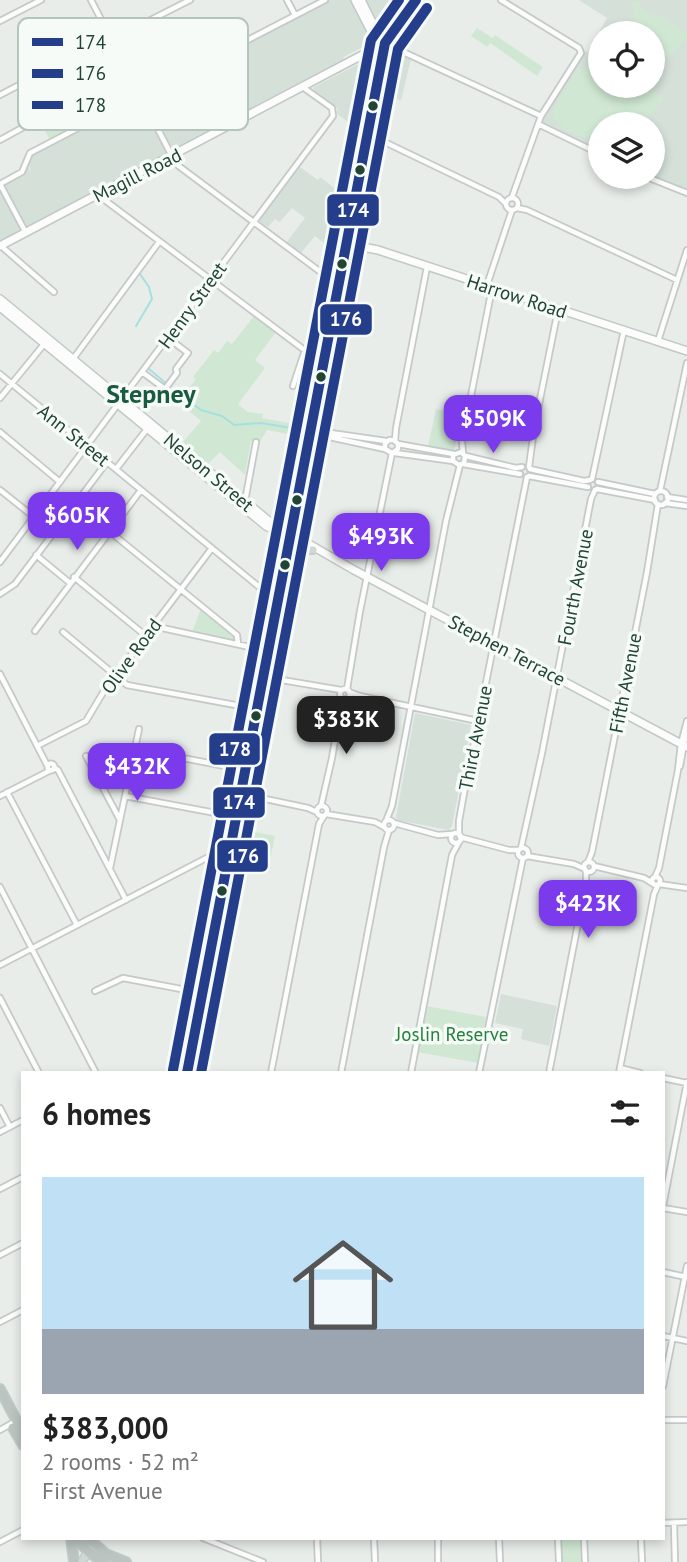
<!DOCTYPE html>
<html lang="en">
<head>
<meta charset="utf-8">
<style>
	:root { --surface:#fff; --page:#f6f6f6; --text:#222; --muted:#767676; --accent:#7c3aed }
	body { margin:0; font-family:"PT Sans",sans-serif; background:var(--page); color:var(--text); height:100vh; display:flex; flex-direction:column; font-size:26px; white-space:nowrap }
	* { box-sizing:border-box; margin:0 }
	p { font-size:23px; color:var(--muted) }
	.icon { flex:none; width:38px; height:38px; fill:none; stroke:currentColor; stroke-width:2; stroke-linecap:round; stroke-linejoin:round }
	.map { position:relative; flex:1; overflow:hidden }
	.panel { position:absolute; left:21px; top:1071px; width:644px; height:469px; display:flex; flex-direction:column; background:var(--surface); border-radius:0px; box-shadow:0 4px 10px #0003 }
	.panel>* { flex:none }
	.buttons { position:absolute; left:588px; top:21px; display:grid; gap:14px }
	.buttons a { display:grid; place-items:center; width:77px; height:77px; border-radius:50%; background:var(--surface); box-shadow:0 4px 10px #0003; font-size:35px }
	.price { position:absolute; translate:-50% -60px; padding:0 16px; border-radius:14px; background:var(--accent); color:#fff; font-size:23px; line-height:46px; filter:drop-shadow(0 2px 4px #0008) }
	.price::after { content:''; position:absolute; left:50%; top:42px; width:21px; height:16px; margin-left:-10px; background:inherit; clip-path:polygon(0 0,100% 0,50% 100%) }
	.price.on { background:#222; color:#fff }
	ul { padding:0; list-style:none }
	li { display:grid; align-content:center; gap:14px; height:371px; padding:0 21px }
	li span { display:grid; place-items:center; height:217px; border-radius:0px; color:#555 }
	li>.icon { margin-inline-start:auto }
	span .icon { width:126px; height:126px; fill:#fffc; stroke-width:1 }
	li b { font-size:30px }
	h2 { display:flex; justify-content:space-between; align-items:center; height:84px; padding:0 21px; font-size:30px }
	.map>svg:first-child { display:block }
</style>
</head>
<body>
<div class="map">
<svg width="687" height="1562" viewBox="0 0 687 1562">
	<rect width="100%" height="100%" fill="#e8edea"/>
	<!-- built -->
	<path fill="#d5e0d9" fill-rule="evenodd" d="M 329,0 L 352,0 L 368,37 L 367,45 L 345,56 L 341,62 L 173,150 L 150,106 L 172,95 L 166,84 Z
		M 364,0 L 391,0 L 403,8 L 389,28 L 382,29 Z
		M 579,0 L 687,0 L 687,193 L 647,177 L 653,177 L 653,124 L 600,124 L 600,154 L 538,124 L 582,51 L 588,52 L 607,18 ZM 600,33 L 653,33 L 653,86 L 600,86 Z
		M 390,49 L 411,59 L 401,100 L 379,96 Z
		M 368,59 L 376,65 L 363,133 L 336,113 L 338,109 L 313,90 L 314,87 Z
		M 137,99 L 170,158 L 0,246 L 0,184 L 20,173 L 26,162 L 31,174 L 28,161 L 30,156 L 55,143 L 54,141 Z
		M 300,167 L 318,180 L 320,177 L 349,199 L 340,249 L 330,248 L 315,236 L 301,253 L 286,243 L 305,218 L 292,208 L 280,222 L 275,219 L 268,227 L 259,221 Z
		M 415,713 L 471,725 L 452,826 L 449,830 L 397,820 L 396,817 Z
		M 501,994 L 557,1006 L 549,1046 L 521,1039 L 523,1029 L 495,1023 Z"/>
	<!-- green -->
	<path fill="#d0e8d3" d="M 631,0 L 640,3 L 641,7 L 653,16 L 658,14 L 687,34 L 687,38 L 669,58 L 653,44 L 653,33 L 640,33 L 637,30 Z
		M 477,28 L 493,38 L 495,35 L 543,67 L 537,76 L 490,43 L 487,47 L 471,36 Z
		M 600,56 L 600,86 L 647,86 L 664,99 L 642,124 L 600,124 L 600,146 C 586,135 556,131 552,112 L 578,68 L 582,70 Z
		M 56,101 L 60,108 L 57,111 L 70,133 L 51,142 L 39,120 L 42,118 L 40,109 Z
		M 254,316 L 276,332 L 255,360 L 265,368 L 238,404 L 248,412 L 263,414 L 262,418 L 305,426 L 303,437 L 267,430 L 260,442 L 251,441 L 245,475 L 220,452 L 207,465 L 182,443 L 201,421 L 178,402 L 196,379 L 193,377 L 214,350 L 218,353 L 227,341 L 232,344 Z
		M 436,409 L 462,414 L 454,452 L 428,446 Z
		M 201,609 L 236,636 L 237,641 L 192,632 Z
		M 241,829 L 275,836 L 271,856 L 237,849 Z
		M 426,1006 L 486,1017 L 478,1063 L 417,1052 Z
		M 558,1538 L 584,1538 L 585,1562 L 559,1562 Z"/>
	<g fill="none" stroke-linecap="round" stroke-linejoin="round">
		<!-- stream -->
		<path stroke="#a4e0df" stroke-width="2" d="M 136,326 L 152,299 L 149,287 L 140,274
			M 149,369 L 167,384
			M 184,397 L 201,410 L 222,416 L 234,425 L 261,423 L 297,429"/>
		<defs>
			<path id="street" d="M 91,0 L 176,164 L 338,285
				M 287,0 L 295,15
				M 501,0 L 579,48 L 581,53 L 541,116 L 512,197
				M 0,21 L 41,0
				M 111,40 L 190,0
				M 386,44 L 541,116
				M 0,95 L 109,38
				M 58,105 L 126,70
				M 538,124 L 600,154
				M 368,134 L 499,197 L 506,204
				M 0,140 L 42,117 L 43,114 L 26,81
				M 647,177 L 687,193
				M 98,195 L 323,364
				M506 204a6 6 0 1 1 12 0a6 6 0 1 1-12 0Z
				M 517,208 L 527,210 L 677,280
				M 26,233 L 0,184 L 22,172 L 30,153 L 325,0
				M 1,246 L 54,292
				M 487,285 L 512,210
				M 168,338 L 188,353 L 176,369 L 177,373 L 165,389 L 175,397
				M 658,341 L 687,250
				M 73,359 L 159,242
				M 142,372 L 165,389
				M 0,374 L 258,586 L 272,596 L 279,598
				M 293,386 L 305,350
				M 0,398 L 45,343
				M 0,432 L 60,482
				M 311,433 L 385,449 L 392,453 L 398,449 L 398,444 L 394,440 L 389,440 L 385,444 L 385,449
				M 312,433 L 317,431 L 386,441
				M 395,441 L 396,428 L 427,267
				M 398,444 L 454,454
				M 395,453 L 453,461 L 459,465 L 464,463 L 465,456 L 461,452 L 453,455 L 453,461
				M 463,453 L 462,442 L 492,288
				M 466,456 L 516,468 L 522,467
				M 463,464 L 520,474
				M 529,467 L 534,429 L 558,310
				M 116,469 L 147,429
				M 530,469 L 584,481 L 590,480
				M 529,476 L 588,487
				M 592,479 L 624,330
				M 598,482 L 655,494
				M 597,489 L 655,500
				M 0,490 L 53,532
				M 660,491 L 687,363
				M654 498a7 7 0 1 1 14 0a7 7 0 1 1-14 0Z
				M 667,497 L 687,500
				M 245,501 L 256,442
				M 665,503 L 687,506
				M 109,531 L 237,635 L 238,644
				M 36,555 L 70,583
				M 0,562 L 333,116 L 332,108 L 304,88
				M 74,577 L 146,636
				M 0,594 L 15,584 L 107,462
				M 153,626 L 268,651
				M 35,631 L 141,490
				M 63,632 L 127,685 L 257,709
				M 0,674 L 47,765
				M 264,677 L 341,690
				M340 694a5 5 0 1 1 10 0a5 5 0 1 1-10 0Z
				M 347,689 L 360,611 L 392,453
				M 349,692 L 360,696 L 478,721
				M 37,746 L 86,721 L 104,691 L 212,548
				M 135,749 L 246,770
				M 86,756 L 120,820
				M47.5 767a3.5 3.5 0 1 1 7 0a3.5 3.5 0 1 1-7 0Z
				M 680,766 L 686,733
				M 54,767 L 58,770 L 126,900
				M 7,792 L 77,925
				M 242,794 L 308,808 L 317,812
				M 0,796 L 51,770
				M 125,796 L 237,817
				M317 811a5 5 0 1 1 10 0a5 5 0 1 1-10 0Z
				M 321,806 L 332,758 L 342,698
				M 326,814 L 375,822 L 384,827
				M384 825a5 5 0 1 1 10 0a5 5 0 1 1-10 0Z
				M 386,821 L 392,806 L 446,521 L 460,465
				M 394,823 L 438,835 L 452,834
				M451 838a5 5 0 1 1 10 0a5 5 0 1 1-10 0Z
				M 459,835 L 459,821 L 464,793 L 527,477
				M 460,837 L 509,850 L 519,850
				M518 853a5 5 0 1 1 10 0a5 5 0 1 1-10 0Z
				M 521,848 L 542,753 L 591,499 L 595,490
				M 527,856 L 574,864 L 585,869
				M584 867a5 5 0 1 1 10 0a5 5 0 1 1-10 0Z
				M 588,862 L 592,852 L 647,572 L 658,504
				M 594,866 L 644,878 L 652,883
				M 110,868 L 139,729
				M652 881a4 4 0 1 1 8 0a4 4 0 1 1-8 0Z
				M 655,877 L 659,868 L 678,770 L 681,744 L 687,721
				M 659,884 L 687,888
				M 0,887 L 96,1073
				M 0,965 L 220,851 L 230,852
				M 95,991 L 123,978 L 202,993
				M 0,998 L 39,1073
				M 620,1068 L 640,1073
				M 271,1073 L 319,824 L 324,816
				M 341,1073 L 384,847 L 389,830
				M 411,1073 L 452,855 L 459,842
				M 479,1073 L 523,858
				M 549,1073 L 586,882 L 586,871
				M 619,1073 L 654,894 L 658,885
				M 663,1078 L 687,1083
				M 0,1108 L 10,1127
				M 0,1132 L 23,1120
				M 0,1189 L 23,1177
				M 663,1206 L 687,1082
				M 663,1208 L 687,1212
				M 0,1255 L 23,1243
				M 663,1272 L 686,1277
				M 0,1322 L 23,1310
				M 663,1336 L 687,1341
				M 663,1386 L 687,1266
				M 663,1420 L 687,1420
				M 0,1430 L 16,1421
				M 663,1523 L 687,1522
				M 674,1523 L 675,1562
				M 203,1538 L 263,1562
				M 317,1538 L 318,1562
				M 374,1538 L 375,1562
				M 438,1538 L 438,1562
				M 499,1538 L 500,1562
				M 558,1538 L 559,1562
				M 584,1538 L 585,1562
				M 641,1538 L 642,1562
				M 0,1542 L 23,1530"/>
			<path id="secondary" d="M 355,0 L 375,39 L 385,43
				M 361,0 L 375,28
				M 375,24 L 383,32 L 389,32 L 395,26
				M 347,244 L 378,250 L 687,351
				M 0,246 L 385,43
				M 0,299 L 269,521 L 354,570 L 687,747
				M 0,307 L 266,526 L 313,549"/>
			<path id="primary" d="M 364,55 L 374,60 L 381,67
				M 350,228 L 355,240 L 364,246
				M 287,559 L 298,550 L 313,550
				M 187,1073 L 385,43 L 416,0
				M 82,1562 L 89,1549"/>
			<path id="highway" d="M 0,1389 L 23,1433
				M 13,1428 L 23,1445
				M 71,1538 L 74,1562
				M 75,1538 L 91,1554 L 104,1562
				M 88,1538 L 106,1554 L 126,1562"/>
		</defs>
		<!-- street casing -->
		<use href="#street" stroke="#c4cac7" stroke-width="8"/>
		<!-- secondary casing -->
		<use href="#secondary" stroke="#c1c9c5" stroke-width="10"/>
		<!-- primary casing -->
		<use href="#primary" stroke="#c2ccc8" stroke-width="10"/>
		<!-- highway casing -->
		<use href="#highway" stroke="#c2ccc8" stroke-width="12"/>
		<!-- street -->
		<use href="#street" stroke="#fcfcfc" stroke-width="4.5"/>
		<!-- secondary -->
		<use href="#secondary" stroke="#fcfcfc" stroke-width="7"/>
		<!-- primary -->
		<use href="#primary" stroke="#ced8d4" stroke-width="7"/>
		<!-- highway -->
		<use href="#highway" stroke="#bbc4c1" stroke-width="9"/>
		<defs>
			<path id="bus-1" d="M 187,1073 L 385,43 L 416,0"/>
			<path id="bus-2" d="M 201,1073 L 398,49 L 427,8"/>
			<path id="bus-3" d="M 173,1070 L 371,40 L 399,0"/>
		</defs>
		<!-- bus-1 casing -->
		<use href="#bus-1" stroke="#f6fbf8" stroke-width="16"/>
		<!-- bus-2 casing -->
		<use href="#bus-2" stroke="#f6fbf8" stroke-width="16"/>
		<!-- bus-3 casing -->
		<use href="#bus-3" stroke="#f6fbf8" stroke-width="16"/>
		<!-- bus-1 -->
		<use href="#bus-1" stroke="#243e8c" stroke-width="10"/>
		<!-- bus-2 -->
		<use href="#bus-2" stroke="#243e8c" stroke-width="10"/>
		<!-- bus-3 -->
		<use href="#bus-3" stroke="#243e8c" stroke-width="10"/>
	</g>
	<!-- markers -->
	<g fill="#214435" stroke="#f6fbf8" stroke-width="2.5">
		<circle cx="373" cy="106" r="6"/>
		<circle cx="360" cy="170" r="6"/>
		<circle cx="342" cy="264" r="6"/>
		<circle cx="321" cy="377" r="6"/>
		<circle cx="297" cy="500" r="6"/>
		<circle cx="285" cy="565" r="6"/>
		<circle cx="256" cy="716" r="6"/>
		<circle cx="222" cy="891" r="6"/>
	</g>
	<g text-anchor="middle" dominant-baseline="central" stroke-width="7" stroke-linejoin="round" paint-order="stroke">
		<!-- street labels -->
		<g font-size="19" fill="#214435" stroke="#f6fbf8">
			<text transform="translate(137 175) rotate(-27)">Magill Road</text>
			<text transform="translate(517 296) rotate(18)">Harrow Road</text>
			<text transform="translate(192 305) rotate(-54)">Henry Street</text>
			<text transform="translate(74 435) rotate(39)">Ann Street</text>
			<text transform="translate(209 472) rotate(40)">Nelson Street</text>
			<text transform="translate(575 587) rotate(-79)">Fourth Avenue</text>
			<text transform="translate(507 650) rotate(28)">Stephen Terrace</text>
			<text transform="translate(131 656) rotate(-54)">Olive Road</text>
			<text transform="translate(625 683) rotate(-79)">Fifth Avenue</text>
			<text transform="translate(475 738) rotate(-79)">Third Avenue</text>
		</g>
		<!-- park labels -->
		<g font-size="19" fill="#26813b" stroke="#f6fbf8">
			<text x="452" y="1034">Joslin Reserve</text>
		</g>
		<!-- district labels -->
		<g font-size="26" font-weight="bold" fill="#1a5a40" stroke="#f6fbf8">
			<text x="151" y="393">Stepney</text>
		</g>
	</g>
	<!-- legend -->
	<rect x="18" y="18" width="230" height="112" rx="10" fill="#f6fbf8" stroke="#b6c4be" stroke-width="2"/>
	<rect x="32" y="38" width="31" height="8" fill="#243e8c"/>
	<rect x="32" y="69" width="31" height="9" fill="#243e8c"/>
	<rect x="32" y="101" width="31" height="8" fill="#243e8c"/>
	<g font-size="19" fill="#214435">
		<text x="75" y="49">174</text>
		<text x="75" y="80">176</text>
		<text x="75" y="112">178</text>
	</g>
	<g stroke="#f6fbf8" stroke-width="2.5">
		<rect x="326" y="193" width="54" height="34" rx="7" fill="#243e8c"/>
		<rect x="319" y="303" width="54" height="33" rx="7" fill="#243e8c"/>
		<rect x="208" y="732" width="53" height="34" rx="7" fill="#243e8c"/>
		<rect x="212" y="786" width="54" height="33" rx="7" fill="#243e8c"/>
		<rect x="216" y="839" width="53" height="34" rx="7" fill="#243e8c"/>
	</g>
	<g font-size="19" text-anchor="middle" font-weight="bold" fill="#fff">
		<text x="353" y="217">174</text>
		<text x="346" y="326">176</text>
		<text x="235" y="756">178</text>
		<text x="239" y="809">174</text>
		<text x="243" y="863">176</text>
	</g>
</svg>
<div class="buttons">
<a><svg class="icon" aria-label="locate" viewBox="0 0 24 24"><circle cx="12" cy="12" r="6"/><path d="M12 2v4M12 18v4M2 12h4M18 12h4"/></svg></a>
<a><svg class="icon" aria-label="layers" viewBox="0 0 24 24"><path d="M12 4l9 5-9 5-9-5zM3 14l9 5 9-5"/></svg></a>
</div>
<b class="price" style="left:493px;top:455px">$509K</b>
<b class="price" style="left:77px;top:552px">$605K</b>
<b class="price" style="left:381px;top:573px">$493K</b>
<b class="price on" style="left:346px;top:756px">$383K</b>
<b class="price" style="left:137px;top:803px">$432K</b>
<b class="price" style="left:588px;top:940px">$423K</b>
<section class="panel">
<h2>6 homes<svg class="icon" aria-label="filters" viewBox="0 0 24 24"><path d="M4 7h16M4 17h16"/><circle cx="9" cy="7" r="2"/><circle cx="15" cy="17" r="2"/></svg></h2>
<ul>
<li><span style="background:linear-gradient(#bfe0f5 70%,#9aa5b1 0)"><svg class="icon" aria-label="home" viewBox="0 0 24 24"><path d="M3 11l9-7 9 7M6 9v11h12V9"/></svg></span><div><b>$383,000</b><p>2 rooms · 52 m²</p><p>First Avenue</p></div></li>
</ul>
</section>
</div>
</body>
</html>
